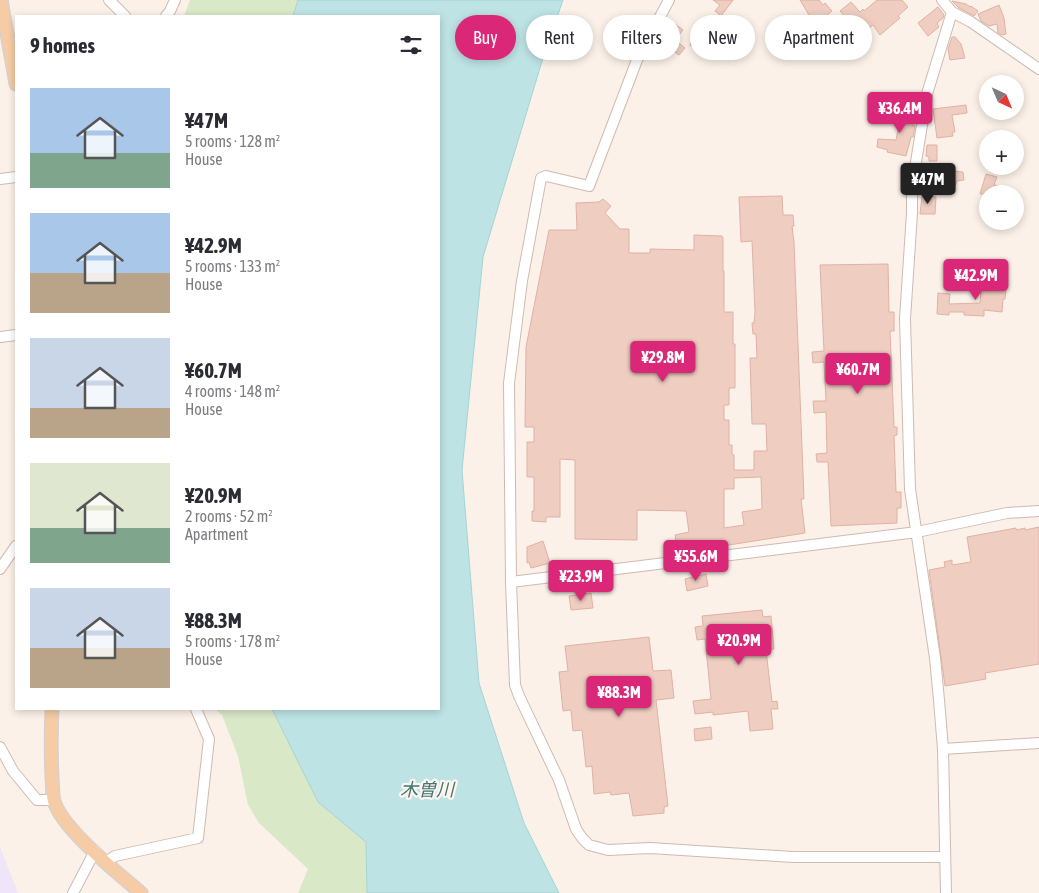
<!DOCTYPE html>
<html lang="en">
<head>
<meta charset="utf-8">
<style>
	:root { --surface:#fff; --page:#f2f2f3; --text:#2b2b33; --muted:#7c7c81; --accent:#db2777 }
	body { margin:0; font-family:"Asap Condensed","Noto Sans JP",sans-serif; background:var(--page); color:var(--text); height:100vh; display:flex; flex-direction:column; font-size:19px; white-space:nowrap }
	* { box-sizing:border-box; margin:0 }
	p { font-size:16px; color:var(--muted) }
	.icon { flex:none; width:28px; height:28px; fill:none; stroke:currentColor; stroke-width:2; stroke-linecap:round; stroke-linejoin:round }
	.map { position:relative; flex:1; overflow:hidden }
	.drawer { position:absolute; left:15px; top:15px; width:425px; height:695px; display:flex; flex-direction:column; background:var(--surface); border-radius:0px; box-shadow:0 2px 8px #0003 }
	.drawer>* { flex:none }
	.top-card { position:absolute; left:455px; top:15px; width:475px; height:45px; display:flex; gap:10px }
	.needle { width:32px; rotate:136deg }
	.controls { position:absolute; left:979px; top:75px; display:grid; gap:10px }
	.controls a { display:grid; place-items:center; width:45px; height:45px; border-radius:50%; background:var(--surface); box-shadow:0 2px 8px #0003; font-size:25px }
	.price { position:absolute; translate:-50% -42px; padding:0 11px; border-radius:5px; background:var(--accent); color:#fff; font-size:16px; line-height:32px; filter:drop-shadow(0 1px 2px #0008) }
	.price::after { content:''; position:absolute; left:50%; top:30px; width:15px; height:11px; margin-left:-8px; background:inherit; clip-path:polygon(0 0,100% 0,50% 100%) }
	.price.current { background:#222; color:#fff }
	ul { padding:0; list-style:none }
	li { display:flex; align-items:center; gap:15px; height:125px; padding:0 15px }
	li span { display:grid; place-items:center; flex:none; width:140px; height:100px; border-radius:0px; color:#555 }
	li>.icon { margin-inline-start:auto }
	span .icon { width:60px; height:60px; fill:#fffc; stroke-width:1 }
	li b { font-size:21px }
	h2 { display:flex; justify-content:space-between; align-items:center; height:60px; padding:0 15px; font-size:21px }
	.tag { padding:0 18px; border-radius:22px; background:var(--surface); box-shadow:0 2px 8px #0003; font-size:18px; line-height:45px }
	.tag.current { background:var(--accent); color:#fff }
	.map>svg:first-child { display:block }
</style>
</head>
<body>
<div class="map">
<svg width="1039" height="893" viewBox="0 0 1039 893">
	<rect width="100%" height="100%" fill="#fbf1e8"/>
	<!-- education -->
	<path fill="#eee5f8" d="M 0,847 L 18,893 L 0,893 Z"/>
	<!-- green -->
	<path fill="#d9e8c7" d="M 190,0 L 298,0 L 293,16 L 184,16 Z
		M 215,709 L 272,709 L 318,802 L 367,842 L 367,893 L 298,893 L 308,869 L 259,823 L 248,805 L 238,756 L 222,715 Z"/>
	<!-- water -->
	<path fill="#bde3e4" stroke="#a4d4d5" d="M 298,0 L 563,0 L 543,58 L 483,257 L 462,470 L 479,683 L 524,823 L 559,893 L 367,893 L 366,842 L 318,802 L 272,709 L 439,709 L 439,16 L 293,16 Z"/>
	<!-- building -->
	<path fill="#efcdc1" stroke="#e0b2a3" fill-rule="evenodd" d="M 713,0 L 733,0 L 721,16 L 715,11 L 720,5 Z
		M 800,0 L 819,0 L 823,5 L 825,3 L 832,11 L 815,25 Z
		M 877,0 L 902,0 L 908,7 L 898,16 L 900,18 L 880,35 L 873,25 L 869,28 L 864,22 L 848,35 L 842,28 L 849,22 L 840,11 L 851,2 L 860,12 L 863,9 L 864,11 Z
		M 952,1 L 966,4 L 970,7 L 971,6 L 978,11 L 974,16 L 959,8 Z
		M 999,5 L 1004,18 L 1006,34 L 1002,35 L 998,33 L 997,24 L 989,26 L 981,21 L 978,14 Z
		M 938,7 L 944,15 L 943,18 L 937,23 L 939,27 L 928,36 L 918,23 Z
		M 675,24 L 683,30 L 675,40 L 685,48 L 679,55 L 665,45 L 667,43 L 664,41 Z
		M 701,26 L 716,36 L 705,51 L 703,50 L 701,53 L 690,45 Z
		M 952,37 L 955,37 L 961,44 L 965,58 L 950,60 L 948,49 Z
		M 966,105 L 967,113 L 952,115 L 955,132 L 952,132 L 953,136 L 937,138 L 933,109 Z
		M 898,109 L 914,111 L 913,120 L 913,126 L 915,126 L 913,137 L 911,137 L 906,156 L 887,152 L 888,150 L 877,147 L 878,139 L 896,140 L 900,120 L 896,120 Z
		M 927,145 L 937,145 L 937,161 L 929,161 L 929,157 L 926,156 Z
		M 945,170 L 963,172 L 964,180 L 957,181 L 955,186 L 952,186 L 952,191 L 941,190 Z
		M 986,174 L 997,177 L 994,185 L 999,186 L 997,194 L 980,194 Z
		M 782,196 L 783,215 L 793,215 L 794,226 L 792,226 L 794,242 L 804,499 L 801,499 L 805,533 L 678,553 L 675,535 L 689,532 L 686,511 L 637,510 L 637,540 L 575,539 L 575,460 L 560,459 L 560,517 L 546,517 L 546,522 L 532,521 L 532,511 L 534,511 L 534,477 L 527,477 L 527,442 L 534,442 L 534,427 L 525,427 L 526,347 L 549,230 L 577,230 L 576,203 L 599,202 L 603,199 L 611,206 L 605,213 L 620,229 L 629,229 L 629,253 L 650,253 L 650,249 L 694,250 L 694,235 L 722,236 L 723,238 L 723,271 L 724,271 L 724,312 L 733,312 L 733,344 L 735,344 L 735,388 L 729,388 L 729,405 L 724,405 L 724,420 L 729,420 L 729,445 L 732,445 L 732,454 L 734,455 L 734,470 L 754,470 L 754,451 L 767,451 L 766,424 L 752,424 L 750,358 L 757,358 L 756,334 L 753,334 L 752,323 L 754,323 L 755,312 L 752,241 L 741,242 L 739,197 ZM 761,477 L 762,509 L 742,512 L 744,525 L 724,528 L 724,489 L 734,489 L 734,478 Z
		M 922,196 L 936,197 L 935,214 L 920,214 Z
		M 888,264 L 889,312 L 894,312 L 894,331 L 890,331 L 894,427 L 897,427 L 897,435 L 894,436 L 896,492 L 901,492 L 901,508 L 897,508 L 897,523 L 831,526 L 828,462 L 817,462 L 816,454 L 827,453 L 826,412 L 814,413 L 813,401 L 826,401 L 824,362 L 813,363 L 812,352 L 824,351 L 820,265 Z
		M 982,277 L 998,278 L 997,288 L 1006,289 L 1005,299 L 1003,299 L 1002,312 L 984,310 L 984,316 L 964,315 L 964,312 L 949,312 L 949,315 L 937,314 L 938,293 L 950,294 L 949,304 L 980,303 Z
		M 1039,527 L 1039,664 L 985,673 L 986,679 L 945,686 L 929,570 L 945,567 L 944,562 L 952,560 L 952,565 L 971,562 L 967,537 L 1016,528 L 1016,530 L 1025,528 L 1025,530 Z
		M 543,541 L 550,563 L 531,568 L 529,562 L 527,563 L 527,547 Z
		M 706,574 L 708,586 L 687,591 L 685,579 Z
		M 591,593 L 593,608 L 571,610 L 569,596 Z
		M 762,610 L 763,617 L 771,616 L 774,649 L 766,650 L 772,702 L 777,701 L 778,709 L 771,709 L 773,729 L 750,731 L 748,711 L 713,715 L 713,712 L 695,714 L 693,701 L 711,699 L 705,639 L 697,640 L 695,627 L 703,626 L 702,616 Z
		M 649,637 L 653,671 L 671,670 L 673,689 L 674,698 L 656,700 L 668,806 L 664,807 L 664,813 L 633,816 L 629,793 L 611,795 L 610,792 L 594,794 L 592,766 L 586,767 L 582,730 L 573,731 L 571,710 L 563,711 L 559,672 L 568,671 L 565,646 Z
		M 711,727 L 712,739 L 695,741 L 694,729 Z"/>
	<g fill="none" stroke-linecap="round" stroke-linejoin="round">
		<defs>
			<path id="minor" d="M 109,0 L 125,16
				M 669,0 L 637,60 L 589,186 L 546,176 L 541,178 L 522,281 L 509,383 L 511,582 L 515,685 L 519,696 L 559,780 L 576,829 L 582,838 L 589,845 L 608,850 L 650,848 L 793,857 L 945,857
				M 942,0 L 952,12 L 971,22 L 1039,69
				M 166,16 L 170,11 L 175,0
				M 0,179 L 16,177
				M 0,337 L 16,335
				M 0,569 L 16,546
				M 511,582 L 917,532 L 1007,513 L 1039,511
				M 0,747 L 13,771 L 37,800 L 54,800
				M 943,749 L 1039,743
				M 106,862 L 115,856 L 198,838 L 209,739 L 196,709
				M 73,893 L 95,851
				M 946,893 L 943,749 L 939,700 L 935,658 L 910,489 L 905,319 L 912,213 L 912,187 L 927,94 L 952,12"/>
			<path id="major" d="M 1,0 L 16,84
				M 52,709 C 51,732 51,755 52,778 C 53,786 52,794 54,801 C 62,829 118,873 141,893"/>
		</defs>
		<!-- minor casing -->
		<use href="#minor" stroke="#cfbab1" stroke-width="12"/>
		<!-- major casing -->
		<use href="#major" stroke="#d8d0cd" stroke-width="15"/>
		<!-- minor -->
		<use href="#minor" stroke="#fff" stroke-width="10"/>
		<!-- major -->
		<use href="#major" stroke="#f5cca5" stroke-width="12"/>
	</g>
	<g text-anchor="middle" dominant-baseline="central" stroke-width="4.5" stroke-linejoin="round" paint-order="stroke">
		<!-- water labels -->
		<g font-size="18" font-style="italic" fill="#427678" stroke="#fef6ee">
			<text x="427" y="789">木曽川</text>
		</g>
	</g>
</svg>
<div class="controls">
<a><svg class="needle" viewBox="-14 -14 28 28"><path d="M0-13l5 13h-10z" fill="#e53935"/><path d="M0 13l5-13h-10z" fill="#7c7c81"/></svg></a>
<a>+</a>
<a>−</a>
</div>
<b class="price" style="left:900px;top:134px">¥36.4M</b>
<b class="price current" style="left:928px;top:205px">¥47M</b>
<b class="price" style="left:976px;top:301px">¥42.9M</b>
<b class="price" style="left:663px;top:383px">¥29.8M</b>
<b class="price" style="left:858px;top:395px">¥60.7M</b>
<b class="price" style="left:696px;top:582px">¥55.6M</b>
<b class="price" style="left:581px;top:602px">¥23.9M</b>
<b class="price" style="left:739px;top:666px">¥20.9M</b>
<b class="price" style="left:619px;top:718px">¥88.3M</b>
<div class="top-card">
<a class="tag current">Buy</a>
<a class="tag">Rent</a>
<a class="tag">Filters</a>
<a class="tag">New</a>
<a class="tag">Apartment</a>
</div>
<section class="drawer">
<h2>9 homes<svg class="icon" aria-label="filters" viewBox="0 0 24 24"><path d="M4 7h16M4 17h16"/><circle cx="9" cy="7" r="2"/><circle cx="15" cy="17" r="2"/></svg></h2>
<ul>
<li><span style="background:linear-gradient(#a9c7e8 65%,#7fa58c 0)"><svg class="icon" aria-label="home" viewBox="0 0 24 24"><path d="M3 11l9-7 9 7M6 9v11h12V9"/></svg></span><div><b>¥47M</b><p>5 rooms · 128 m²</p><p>House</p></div></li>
<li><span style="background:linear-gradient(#a9c7e8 60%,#b9a48a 0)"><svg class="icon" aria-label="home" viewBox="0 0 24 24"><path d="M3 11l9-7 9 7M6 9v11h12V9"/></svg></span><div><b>¥42.9M</b><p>5 rooms · 133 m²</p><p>House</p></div></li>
<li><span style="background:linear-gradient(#c9d6e8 70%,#b9a48a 0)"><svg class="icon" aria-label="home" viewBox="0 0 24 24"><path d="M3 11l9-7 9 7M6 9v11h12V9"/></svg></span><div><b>¥60.7M</b><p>4 rooms · 148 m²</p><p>House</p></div></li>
<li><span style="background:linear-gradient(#dfe7d0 65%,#7fa58c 0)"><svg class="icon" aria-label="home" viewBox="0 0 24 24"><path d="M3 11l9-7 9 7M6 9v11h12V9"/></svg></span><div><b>¥20.9M</b><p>2 rooms · 52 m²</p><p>Apartment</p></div></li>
<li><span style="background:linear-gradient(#c9d6e8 60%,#b9a48a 0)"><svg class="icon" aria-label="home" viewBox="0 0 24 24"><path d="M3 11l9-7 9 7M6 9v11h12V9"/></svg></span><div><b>¥88.3M</b><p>5 rooms · 178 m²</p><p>House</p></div></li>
</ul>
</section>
</div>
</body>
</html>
